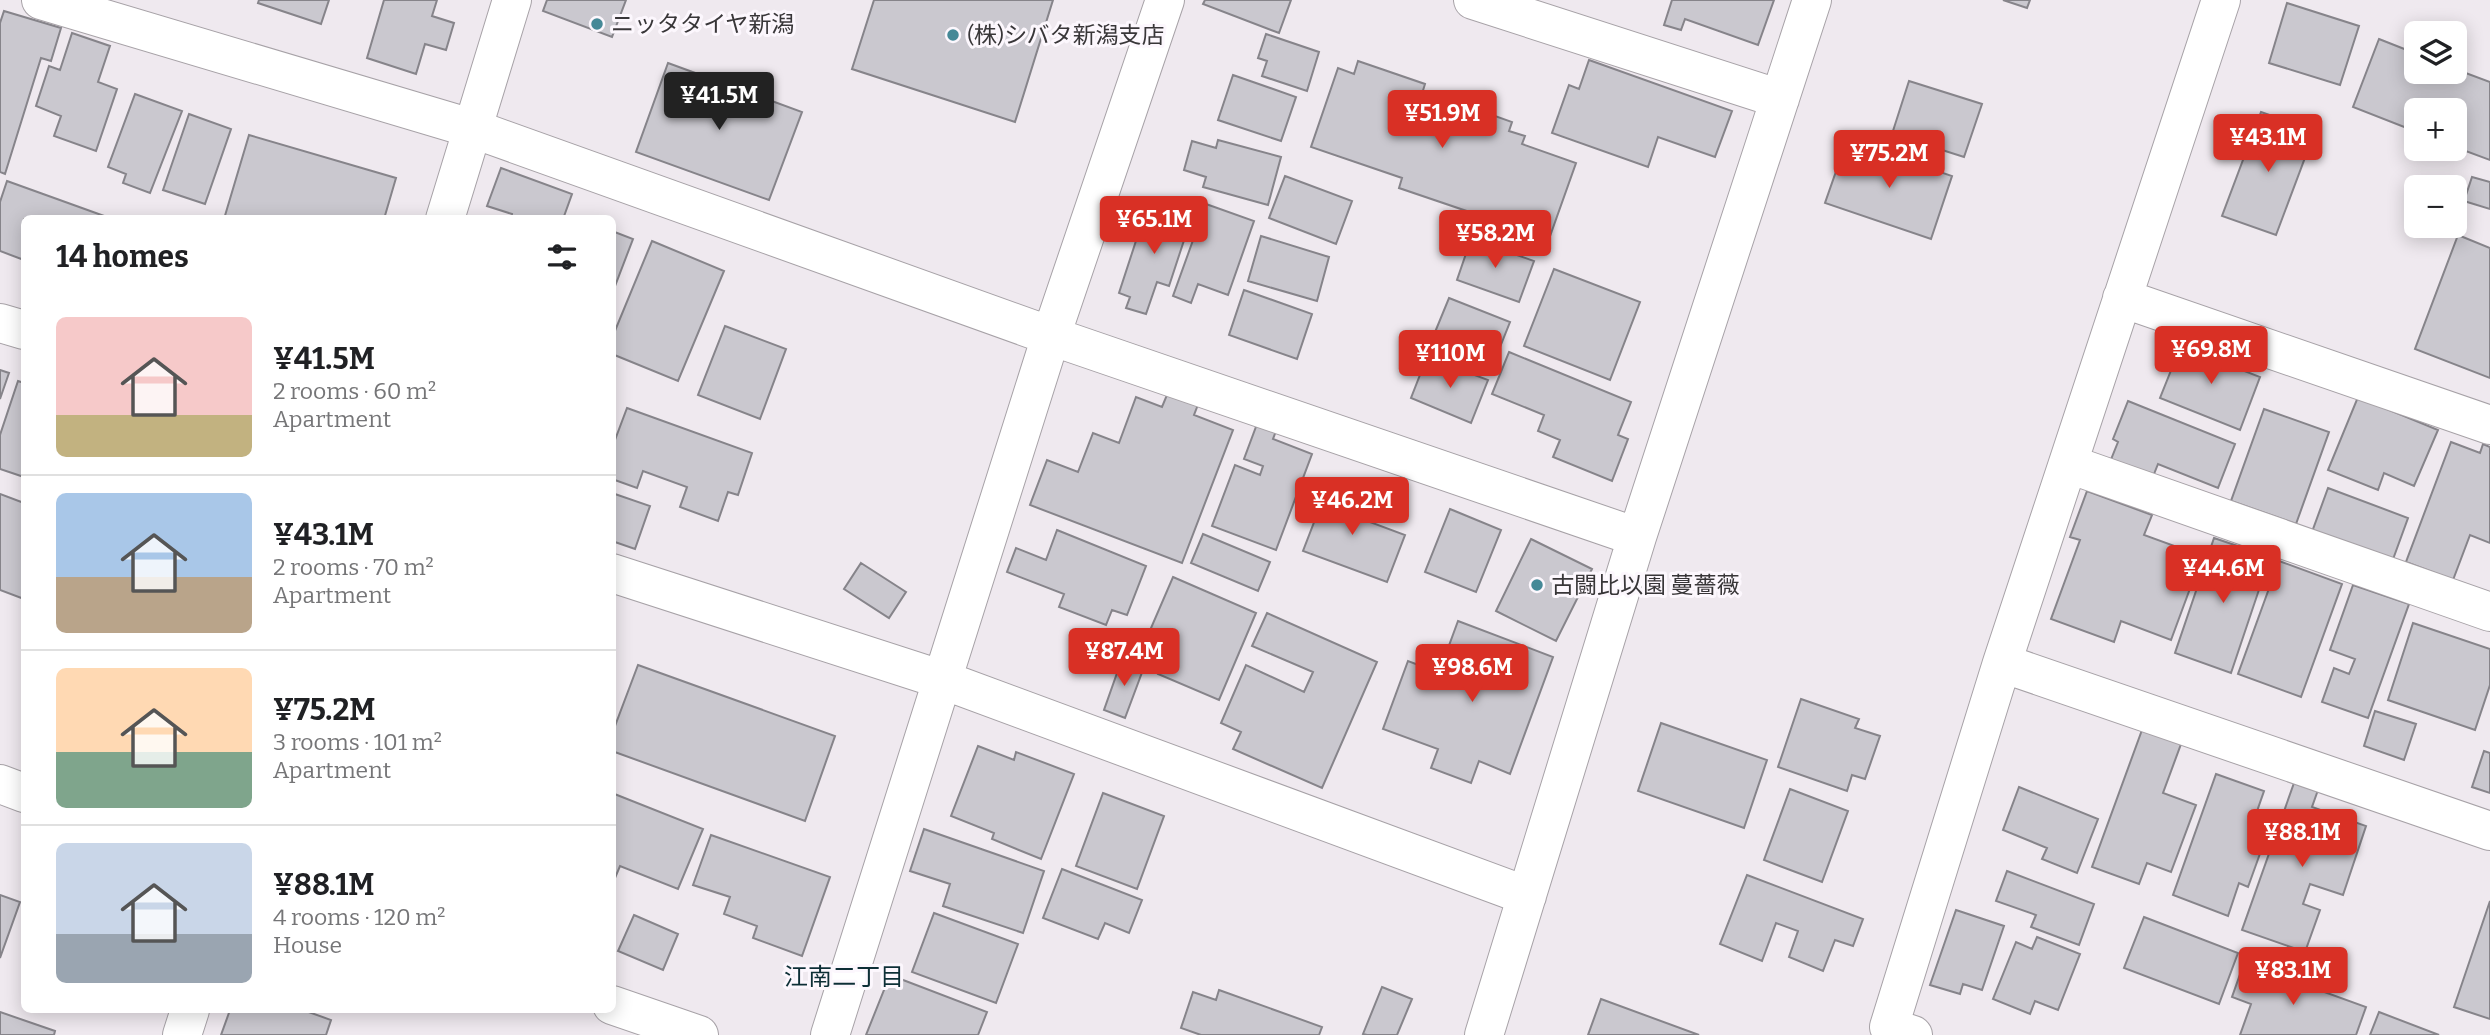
<!DOCTYPE html>
<html lang="en">
<head>
<meta charset="utf-8">
<style>
	:root { --surface:#fff; --page:#f6f6f6; --text:#202124; --muted:#757577; --line:#e0e0e0; --accent:#d93025 }
	body { margin:0; font-family:Bitter,"Noto Sans JP",serif; background:var(--page); color:var(--text); height:100vh; display:flex; flex-direction:column; font-size:26px; white-space:nowrap }
	* { box-sizing:border-box; margin:0 }
	p { font-size:23px; color:var(--muted) }
	.icon { flex:none; width:38px; height:38px; fill:none; stroke:currentColor; stroke-width:2; stroke-linecap:round; stroke-linejoin:round }
	.map { position:relative; flex:1; overflow:hidden }
	.panel { position:absolute; left:21px; top:215px; width:595px; height:798px; display:flex; flex-direction:column; background:var(--surface); border-radius:10px; box-shadow:0 4px 18px #0003 }
	.panel>* { flex:none }
	.tools { position:absolute; left:2404px; top:21px; display:grid; gap:14px }
	.tools a { display:grid; place-items:center; width:63px; height:63px; border-radius:10px; background:var(--surface); box-shadow:0 4px 18px #0003; font-size:35px }
	.price { position:absolute; translate:-50% -60px; padding:0 16px; border-radius:7px; background:var(--accent); color:#fff; font-size:23px; line-height:46px; filter:drop-shadow(0 2px 4px #0008) }
	.price::after { content:''; position:absolute; left:50%; top:42px; width:21px; height:16px; margin-left:-10px; background:inherit; clip-path:polygon(0 0,100% 0,50% 100%) }
	.price.active { background:#222; color:#fff }
	ul { padding:0; list-style:none }
	li { display:flex; align-items:center; gap:21px; height:175px; padding:0 35px }
	li+li { border-top:2px solid var(--line) }
	li span { display:grid; place-items:center; flex:none; width:196px; height:140px; border-radius:10px; color:#555 }
	li>.icon { margin-inline-start:auto }
	span .icon { width:84px; height:84px; fill:#fffc; stroke-width:1 }
	li b { font-size:30px }
	h2 { display:flex; justify-content:space-between; align-items:center; height:84px; padding:0 35px; font-size:30px }
	.map>svg:first-child { display:block }
</style>
</head>
<body>
<div class="map">
<svg width="2490" height="1035" viewBox="0 0 2490 1035">
	<rect width="100%" height="100%" fill="#efe9ef"/>
	<!-- building -->
	<path fill="#cac8cf" stroke="#86848a" stroke-width="2" d="M 259,0 L 329,0 L 321,24 L 258,3 Z
		M 384,0 L 437,0 L 432,16 L 454,23 L 446,50 L 425,44 L 416,74 L 367,58 Z
		M 547,0 L 626,0 L 612,37 L 543,11 Z
		M 874,0 L 1053,0 L 1015,122 L 852,69 Z
		M 1205,0 L 1291,0 L 1279,33 L 1203,4 Z
		M 1672,0 L 1774,0 L 1758,45 L 1685,19 L 1681,30 L 1664,25 Z
		M 2003,0 L 2030,0 L 2027,8 Z
		M 2287,3 L 2359,26 L 2340,85 L 2269,63 Z
		M 4,11 L 61,28 L 51,61 L 41,58 L 5,174 L 0,172 L 0,23 Z
		M 72,33 L 110,46 L 98,82 L 117,89 L 96,151 L 54,136 L 61,116 L 36,106 L 49,66 L 60,70 Z
		M 1266,34 L 1319,52 L 1307,91 L 1262,76 L 1267,61 L 1258,58 Z
		M 2379,39 L 2417,54 L 2417,72 L 2455,72 L 2455,69 L 2490,82 L 2490,160 L 2455,147 L 2455,110 L 2417,110 L 2417,132 L 2353,107 Z
		M 1589,60 L 1732,111 L 1715,157 L 1658,137 L 1648,167 L 1552,133 L 1569,85 L 1579,89 Z
		M 1358,61 L 1425,84 L 1421,97 L 1443,104 L 1445,98 L 1512,122 L 1509,131 L 1525,136 L 1522,144 L 1576,163 L 1549,239 L 1399,188 L 1402,178 L 1311,147 L 1338,68 L 1354,74 Z
		M 668,63 L 802,112 L 769,200 L 636,152 Z
		M 1233,75 L 1296,97 L 1281,141 L 1218,120 Z
		M 1909,81 L 1982,104 L 1964,157 L 1892,134 Z
		M 135,94 L 182,111 L 150,193 L 123,183 L 126,174 L 108,167 Z
		M 2261,112 L 2315,131 L 2276,235 L 2222,216 Z
		M 189,114 L 231,129 L 205,204 L 163,190 Z
		M 249,135 L 396,178 L 384,219 L 224,219 Z
		M 1218,140 L 1281,157 L 1268,205 L 1203,187 L 1206,177 L 1184,170 L 1192,141 L 1216,148 Z
		M 1847,140 L 1952,176 L 1931,239 L 1825,203 Z
		M 501,168 L 572,194 L 563,219 L 511,219 L 512,214 L 487,206 Z
		M 1285,176 L 1352,201 L 1336,244 L 1269,218 Z
		M 2472,177 L 2490,182 L 2490,209 L 2464,201 Z
		M 7,181 L 107,217 L 107,219 L 24,219 L 24,260 L 0,251 L 0,202 Z
		M 1148,204 L 1191,219 L 1169,286 L 1157,282 L 1146,314 L 1126,308 L 1130,297 L 1119,293 Z
		M 1206,204 L 1254,221 L 1228,295 L 1198,284 L 1191,303 L 1173,296 Z
		M 612,231 L 633,239 L 612,294 Z
		M 2458,235 L 2490,248 L 2490,378 L 2415,349 Z
		M 1261,236 L 1329,257 L 1317,301 L 1248,281 Z
		M 1471,239 L 1534,261 L 1519,302 L 1457,280 Z
		M 652,241 L 724,271 L 678,381 L 612,354 L 612,338 Z
		M 1554,269 L 1640,302 L 1610,380 L 1524,346 Z
		M 1244,290 L 1312,314 L 1297,359 L 1229,335 Z
		M 1449,298 L 1510,322 L 1494,362 L 1433,337 Z
		M 725,326 L 786,349 L 760,419 L 698,395 Z
		M 2210,343 L 2239,354 L 2234,367 L 2260,377 L 2240,430 L 2160,398 L 2180,348 L 2204,358 Z
		M 1509,352 L 1631,402 L 1618,435 L 1628,439 L 1612,481 L 1553,457 L 1560,440 L 1538,431 L 1544,415 L 1492,394 Z
		M 1427,357 L 1488,380 L 1471,423 L 1411,398 Z
		M 0,370 L 9,373 L 0,399 Z
		M 18,381 L 24,383 L 24,477 L 0,469 L 0,435 Z
		M 1169,390 L 1199,402 L 1194,415 L 1233,430 L 1182,563 L 1030,505 L 1047,460 L 1078,472 L 1093,433 L 1119,443 L 1136,397 L 1162,407 Z
		M 2358,397 L 2438,430 L 2414,486 L 2384,473 L 2378,490 L 2328,470 Z
		M 2128,401 L 2235,444 L 2218,488 L 2158,464 L 2152,479 L 2110,462 L 2118,442 L 2113,439 Z
		M 627,408 L 752,453 L 738,495 L 728,492 L 718,521 L 680,507 L 687,487 L 643,471 L 637,488 L 612,479 L 612,448 Z
		M 2264,409 L 2329,432 L 2296,524 L 2231,501 Z
		M 1260,416 L 1279,423 L 1273,439 L 1312,454 L 1276,550 L 1212,526 L 1235,465 L 1260,475 L 1263,466 L 1244,459 Z
		M 2451,442 L 2480,453 L 2483,444 L 2490,447 L 2490,543 L 2470,535 L 2453,580 L 2406,562 Z
		M 1328,486 L 1366,501 L 1359,518 L 1405,535 L 1387,582 L 1303,551 Z
		M 2328,488 L 2408,518 L 2392,562 L 2312,532 Z
		M 2087,491 L 2152,515 L 2144,535 L 2202,556 L 2171,640 L 2121,621 L 2114,642 L 2051,619 L 2080,540 L 2070,537 Z
		M 612,493 L 650,506 L 635,549 L 612,541 Z
		M 0,494 L 24,503 L 24,599 L 0,590 Z
		M 1450,509 L 1501,530 L 1476,592 L 1425,572 Z
		M 1057,530 L 1146,566 L 1127,615 L 1112,610 L 1106,625 L 1059,607 L 1064,594 L 1007,572 L 1016,548 L 1046,560 Z
		M 1203,534 L 1270,562 L 1258,591 L 1191,563 Z
		M 2214,538 L 2270,557 L 2231,673 L 2175,653 Z
		M 1531,539 L 1592,569 L 1556,641 L 1496,611 Z
		M 2279,561 L 2342,584 L 2301,697 L 2238,674 Z
		M 861,563 L 906,592 L 889,618 L 844,589 Z
		M 1173,577 L 1256,613 L 1219,700 L 1158,674 L 1171,645 L 1148,635 Z
		M 2353,585 L 2409,604 L 2368,718 L 2322,702 L 2334,668 L 2349,674 L 2355,659 L 2330,650 Z
		M 1267,613 L 1377,662 L 1322,788 L 1233,749 L 1241,732 L 1221,723 L 1246,665 L 1304,692 L 1313,672 L 1252,646 Z
		M 1458,621 L 1553,657 L 1510,774 L 1479,761 L 1471,783 L 1431,768 L 1438,749 L 1383,729 L 1408,661 L 1474,686 L 1483,665 L 1447,651 Z
		M 2413,623 L 2490,649 L 2490,685 L 2475,730 L 2388,700 Z
		M 1122,659 L 1144,667 L 1125,718 L 1104,710 Z
		M 638,665 L 835,736 L 805,821 L 612,751 L 612,734 Z
		M 1801,699 L 1859,719 L 1855,728 L 1880,736 L 1865,779 L 1852,775 L 1847,791 L 1778,767 Z
		M 2375,711 L 2416,724 L 2404,760 L 2364,746 Z
		M 1661,723 L 1767,760 L 1744,828 L 1638,791 Z
		M 2142,730 L 2181,744 L 2163,793 L 2196,805 L 2171,872 L 2147,863 L 2139,884 L 2092,867 Z
		M 978,746 L 1014,760 L 1016,752 L 1074,774 L 1041,859 L 992,839 L 994,833 L 951,816 Z
		M 2484,751 L 2490,753 L 2490,793 L 2472,787 Z
		M 2216,774 L 2264,791 L 2255,817 L 2271,823 L 2248,887 L 2239,883 L 2228,916 L 2173,895 Z
		M 2294,783 L 2318,790 L 2312,807 L 2366,826 L 2343,895 L 2310,884 L 2303,904 L 2320,910 L 2305,952 L 2242,930 Z
		M 2019,787 L 2098,819 L 2077,873 L 2042,859 L 2047,848 L 2003,830 Z
		M 1790,789 L 1848,811 L 1822,882 L 1764,860 Z
		M 612,793 L 703,829 L 678,889 L 620,866 L 612,885 Z
		M 1103,793 L 1164,816 L 1137,889 L 1076,866 Z
		M 924,829 L 1044,871 L 1023,933 L 943,906 L 950,884 L 910,871 Z
		M 711,835 L 830,877 L 802,956 L 753,938 L 757,926 L 724,914 L 730,897 L 693,885 Z
		M 1062,869 L 1142,900 L 1129,933 L 1105,923 L 1098,939 L 1043,918 Z
		M 2007,871 L 2094,904 L 2079,945 L 2031,927 L 2036,915 L 1996,901 Z
		M 1747,875 L 1863,919 L 1853,946 L 1835,940 L 1823,971 L 1789,957 L 1798,931 L 1776,923 L 1762,961 L 1720,944 Z
		M 0,895 L 20,902 L 0,958 Z
		M 2490,901 L 2490,1019 L 2454,1007 Z
		M 1956,910 L 2004,926 L 1982,990 L 1963,984 L 1960,994 L 1930,985 Z
		M 934,913 L 1018,944 L 996,1003 L 912,972 Z
		M 634,915 L 678,934 L 663,970 L 618,951 Z
		M 2144,917 L 2238,953 L 2219,1004 L 2124,968 Z
		M 2037,937 L 2080,954 L 2058,1010 L 2035,1001 L 2030,1014 L 1993,999 L 2016,942 L 2032,949 Z
		M 2244,963 L 2366,1007 L 2356,1035 L 2240,1035 L 2251,1004 L 2232,997 Z
		M 890,975 L 987,1012 L 978,1035 L 866,1035 Z
		M 1382,987 L 1412,999 L 1397,1035 L 1367,1035 L 1363,1034 Z
		M 1219,990 L 1322,1027 L 1319,1035 L 1201,1035 L 1181,1028 L 1193,992 L 1216,1000 Z
		M 1601,999 L 1699,1035 L 1588,1035 Z
		M 230,1010 L 303,1010 L 331,1020 L 326,1035 L 221,1035 Z
		M 0,1012 L 55,1031 L 54,1035 L 0,1035 Z
		M 2379,1012 L 2439,1035 L 2370,1035 Z"/>
	<g fill="none" stroke-linecap="round" stroke-linejoin="round">
		<defs>
			<path id="minor" d="M 41,0 L 474,129 L 1051,336 L 1637,537
				M 1473,0 L 1780,99
				M 445,219 L 512,0
				M 2122,298 L 2490,425
				M 0,323 L 24,330
				M 2069,464 L 2490,612
				M 612,573 L 943,680 L 1527,896
				M 2002,663 L 2490,831
				M 0,784 L 24,793
				M 612,1005 L 699,1035
				M 182,1035 L 190,1010
				M 830,1035 L 1051,336 L 1165,0
				M 1484,1035 L 1637,537 L 1812,0
				M 1913,1035 L 1889,1027 L 2002,663 L 2221,0"/>
		</defs>
		<!-- minor casing -->
		<use href="#minor" stroke="#a7a2a7" stroke-width="40"/>
		<!-- minor -->
		<use href="#minor" stroke="#fff" stroke-width="38"/>
	</g>
	<!-- markers -->
	<g fill="#458997" stroke="#fcf7fd" stroke-width="2.5">
		<circle cx="597" cy="24" r="7"/>
		<circle cx="953" cy="35" r="7"/>
		<circle cx="1537" cy="585" r="7"/>
	</g>
	<g text-anchor="middle" dominant-baseline="central" stroke-width="6" stroke-linejoin="round" paint-order="stroke">
		<!-- poi labels -->
		<g font-size="23" fill="#383638" stroke="#fcf7fd" text-anchor="start">
			<text x="611" y="24">ニッタタイヤ新潟</text>
			<text x="967" y="35">(株)シバタ新潟支店</text>
			<text x="1551" y="585">古闘比以園 蔓薔薇</text>
		</g>
		<!-- neighbourhood labels -->
		<g font-size="24" fill="#0d2f36" stroke="#fcf7fd">
			<text x="844" y="977">江南二丁目</text>
		</g>
	</g>
</svg>
<div class="tools">
<a><svg class="icon" aria-label="layers" viewBox="0 0 24 24"><path d="M12 4l9 5-9 5-9-5zM3 14l9 5 9-5"/></svg></a>
<a>+</a>
<a>−</a>
</div>
<b class="price active" style="left:719px;top:132px">¥41.5M</b>
<b class="price" style="left:1442px;top:150px">¥51.9M</b>
<b class="price" style="left:2268px;top:174px">¥43.1M</b>
<b class="price" style="left:1889px;top:190px">¥75.2M</b>
<b class="price" style="left:1154px;top:256px">¥65.1M</b>
<b class="price" style="left:1495px;top:270px">¥58.2M</b>
<b class="price" style="left:2211px;top:386px">¥69.8M</b>
<b class="price" style="left:1450px;top:390px">¥110M</b>
<b class="price" style="left:1352px;top:537px">¥46.2M</b>
<b class="price" style="left:2223px;top:605px">¥44.6M</b>
<b class="price" style="left:1124px;top:688px">¥87.4M</b>
<b class="price" style="left:1472px;top:704px">¥98.6M</b>
<b class="price" style="left:2302px;top:869px">¥88.1M</b>
<b class="price" style="left:2293px;top:1007px">¥83.1M</b>
<section class="panel">
<h2>14 homes<svg class="icon" aria-label="filters" viewBox="0 0 24 24"><path d="M4 7h16M4 17h16"/><circle cx="9" cy="7" r="2"/><circle cx="15" cy="17" r="2"/></svg></h2>
<ul>
<li><span style="background:linear-gradient(#f6c9c9 70%,#c2b280 0)"><svg class="icon" aria-label="home" viewBox="0 0 24 24"><path d="M3 11l9-7 9 7M6 9v11h12V9"/></svg></span><div><b>¥41.5M</b><p>2 rooms · 60 m²</p><p>Apartment</p></div></li>
<li><span style="background:linear-gradient(#a9c7e8 60%,#b9a48a 0)"><svg class="icon" aria-label="home" viewBox="0 0 24 24"><path d="M3 11l9-7 9 7M6 9v11h12V9"/></svg></span><div><b>¥43.1M</b><p>2 rooms · 70 m²</p><p>Apartment</p></div></li>
<li><span style="background:linear-gradient(#ffd9b3 60%,#7fa58c 0)"><svg class="icon" aria-label="home" viewBox="0 0 24 24"><path d="M3 11l9-7 9 7M6 9v11h12V9"/></svg></span><div><b>¥75.2M</b><p>3 rooms · 101 m²</p><p>Apartment</p></div></li>
<li><span style="background:linear-gradient(#c9d6e8 65%,#9aa5b1 0)"><svg class="icon" aria-label="home" viewBox="0 0 24 24"><path d="M3 11l9-7 9 7M6 9v11h12V9"/></svg></span><div><b>¥88.1M</b><p>4 rooms · 120 m²</p><p>House</p></div></li>
</ul>
</section>
</div>
</body>
</html>
